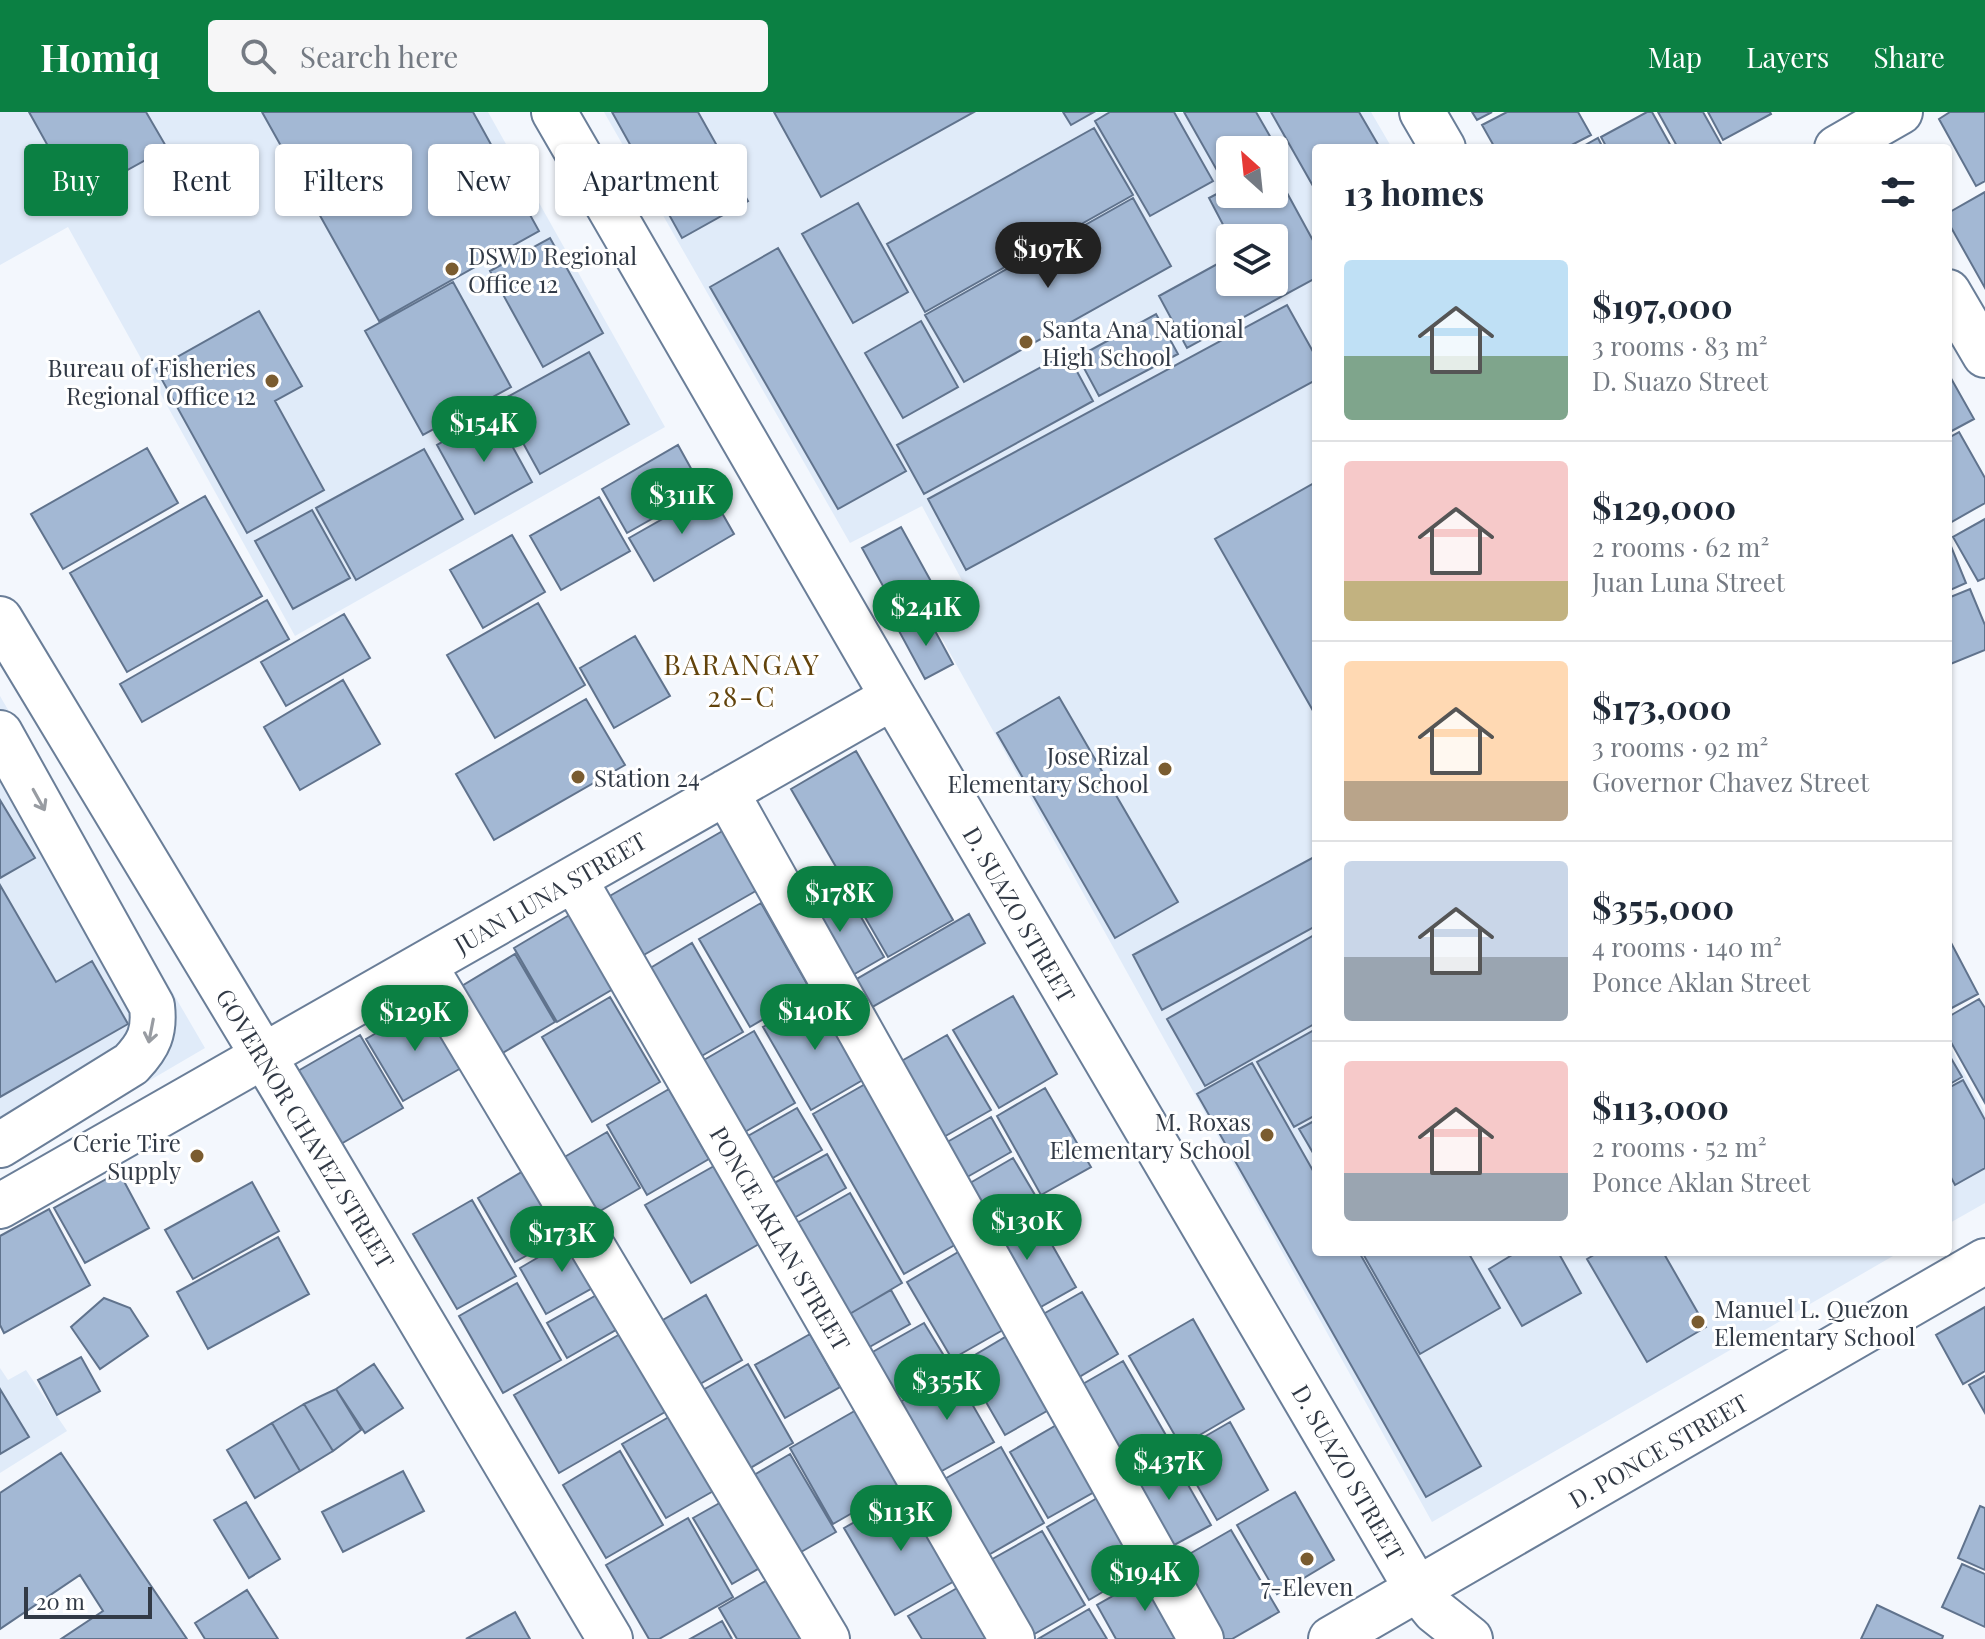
<!DOCTYPE html>
<html lang="en">
<head>
<meta charset="utf-8">
<style>
	:root { --surface:#fff; --page:#f6f6f7; --text:#1f2937; --muted:#747a83; --line:#e0e1e3; --accent:#0b8043 }
	body { margin:0; font-family:"Playfair Display",serif; background:var(--page); color:var(--text); height:100vh; display:flex; flex-direction:column; font-size:30px; white-space:nowrap }
	* { box-sizing:border-box; margin:0 }
	p { font-size:26px; color:var(--muted) }
	.icon { flex:none; width:44px; height:44px; fill:none; stroke:currentColor; stroke-width:2; stroke-linecap:round; stroke-linejoin:round }
	.map { position:relative; flex:1; overflow:hidden }
	.side { position:absolute; left:1312px; top:32px; width:640px; height:1112px; display:flex; flex-direction:column; background:var(--surface); border-radius:8px; box-shadow:0 2px 6px #0004 }
	.side>* { flex:none }
	.guide { position:absolute; left:24px; top:32px; width:760px; height:72px; display:flex; gap:16px }
	.needle { width:52px; rotate:333deg }
	.buttons { position:absolute; left:1216px; top:24px; display:grid; gap:16px }
	.buttons a { display:grid; place-items:center; width:72px; height:72px; border-radius:8px; background:var(--surface); box-shadow:0 2px 6px #0004; font-size:40px }
	.scale { position:absolute; left:24px; bottom:20px; width:128px; box-sizing:border-box; padding-left:8px; border:4px solid #323a46; border-top:0; font-size:22px; line-height:28px; white-space:nowrap; color:#323a46; -webkit-text-stroke:6px #fff; paint-order:stroke }
	.price { position:absolute; translate:-50% -68px; padding:0 18px; border-radius:28px; background:var(--accent); color:#fff; font-size:26px; line-height:52px; filter:drop-shadow(0 2px 4px #0008) }
	.price::after { content:''; position:absolute; left:50%; top:48px; width:24px; height:18px; margin-left:-12px; background:inherit; clip-path:polygon(0 0,100% 0,50% 100%) }
	.price.on { background:#222; color:#fff }
	ul { padding:0; list-style:none }
	li { display:flex; align-items:center; gap:24px; height:200px; padding:0 32px }
	li+li { border-top:2px solid var(--line) }
	li span { display:grid; place-items:center; flex:none; width:224px; height:160px; border-radius:8px; color:#555 }
	li>.icon { margin-inline-start:auto }
	span .icon { width:96px; height:96px; fill:#fffc; stroke-width:1 }
	li b { font-size:34px }
	h2 { display:flex; justify-content:space-between; align-items:center; height:96px; padding:0 32px; font-size:34px }
	.pill { padding:0 28px; border-radius:8px; background:var(--surface); box-shadow:0 2px 6px #0004; font-size:28px; line-height:72px }
	.pill.on { background:var(--accent); color:#fff }
	header { display:flex; align-items:center; gap:48px; box-sizing:border-box; height:112px; padding:0 40px; background:var(--accent); color:#fff }
	header strong { font-size:38px }
	nav { display:flex; gap:44px; margin-inline-start:auto; font-size:28px }
	.search { width:560px; height:72px; background:var(--page); display:flex; align-items:center; gap:20px; box-sizing:border-box; padding:0 28px; border-radius:8px; color:var(--muted); font-size:30px }
	.map>svg:first-child { display:block }
</style>
</head>
<body>
<header>
<strong>Homiq</strong>
<div class="search"><svg class="icon" aria-label="search" viewBox="0 0 24 24"><circle cx="10" cy="10" r="6"/><path d="M15 15l6 6"/></svg>Search here</div>
<nav><a>Map</a><a>Layers</a><a>Share</a></nav>
</header>
<div class="map">
<svg width="1985" height="1527" viewBox="0 0 1985 1527">
	<rect width="100%" height="100%" fill="#f3f7fd"/>
	<!-- built -->
	<path fill="#e0ebf9" fill-rule="evenodd" d="M 0,0 L 488,0 L 665,315 L 295,524 L 68,115 L 0,153 Z
		M 604,0 L 1371,0 L 1392,36 L 1316,36 L 1316,1140 L 1900,1140 L 1432,1410 L 925,496 L 965,474 L 922,394 L 850,431 ZM 1230,38 L 1274,38 L 1274,82 L 1230,82 ZM 1230,126 L 1274,126 L 1274,170 L 1230,170 Z
		M 0,584 L 205,936 L 0,1056 Z
		M 1948,930 L 1985,1001 L 1985,1091 L 1948,1112 Z
		M 0,1256 L 8,1268 L 26,1258 L 67,1319 L 0,1361 Z"/>
	<!-- building -->
	<path fill="#a3b8d4" stroke="#60738d" stroke-width="2" d="M 29,0 L 146,0 L 167,36 L 77,86 Z
		M 262,0 L 473,0 L 539,119 L 379,209 Z
		M 612,0 L 698,0 L 748,89 L 682,126 Z
		M 774,0 L 974,0 L 821,85 Z
		M 1063,0 L 1094,0 L 1071,13 Z
		M 1110,0 L 1174,0 L 1213,69 L 1150,104 L 1095,9 Z
		M 1184,0 L 1256,0 L 1278,38 L 1274,40 L 1274,38 L 1230,38 L 1230,65 L 1223,69 Z
		M 1271,0 L 1359,0 L 1380,36 L 1316,36 L 1316,73 L 1313,74 Z
		M 1472,0 L 1492,0 L 1477,8 Z
		M 1507,0 L 1578,0 L 1591,23 L 1566,36 L 1495,36 L 1482,13 Z
		M 1647,0 L 1652,0 L 1672,36 L 1607,36 L 1601,25 Z
		M 1658,0 L 1703,0 L 1721,32 L 1714,36 L 1678,36 Z
		M 1708,0 L 1770,0 L 1771,2 L 1723,28 Z
		M 1950,0 L 1985,0 L 1985,69 L 1976,74 L 1939,7 Z
		M 1094,16 L 1133,83 L 925,200 L 887,132 Z
		M 1598,26 L 1603,36 L 1580,36 Z
		M 1274,57 L 1316,134 L 1316,166 L 1187,236 L 1159,184 L 1230,145 L 1230,170 L 1274,170 L 1274,126 L 1230,126 L 1209,86 L 1230,75 L 1230,82 L 1274,82 Z
		M 1985,80 L 1985,176 L 1948,110 L 1948,101 Z
		M 1133,86 L 1171,154 L 964,270 L 925,203 Z
		M 858,91 L 908,180 L 853,211 L 802,122 Z
		M 550,126 L 603,221 L 543,255 L 490,159 Z
		M 778,136 L 906,359 L 838,397 L 710,175 Z
		M 453,170 L 511,275 L 423,323 L 365,219 Z
		M 1287,193 L 1316,245 L 1316,268 L 966,458 L 928,387 Z
		M 259,199 L 302,274 L 275,289 L 324,378 L 247,421 L 156,257 Z
		M 1156,202 L 1178,242 L 1099,284 L 1078,245 Z
		M 921,209 L 958,275 L 903,306 L 865,241 Z
		M 589,240 L 629,312 L 540,362 L 500,289 Z
		M 1067,241 L 1093,289 L 924,382 L 897,333 Z
		M 1948,261 L 1974,307 L 1948,321 Z
		M 494,301 L 532,370 L 475,402 L 437,333 Z
		M 1959,320 L 1985,366 L 1985,391 L 1948,412 L 1948,326 Z
		M 678,333 L 703,378 L 627,421 L 602,377 Z
		M 147,336 L 178,391 L 63,457 L 31,402 Z
		M 424,337 L 463,407 L 356,468 L 316,396 Z
		M 1316,370 L 1316,604 L 1215,427 Z
		M 710,380 L 734,422 L 654,469 L 629,426 Z
		M 205,384 L 262,484 L 127,560 L 70,461 Z
		M 599,385 L 630,439 L 561,478 L 530,424 Z
		M 312,398 L 350,466 L 293,497 L 255,429 Z
		M 1985,407 L 1985,466 L 1978,469 L 1953,425 Z
		M 901,415 L 938,482 L 899,503 L 862,436 Z
		M 512,423 L 545,480 L 483,516 L 450,458 Z
		M 1948,427 L 1966,471 L 1948,479 Z
		M 1970,477 L 1985,513 L 1985,538 L 1948,553 L 1948,486 Z
		M 267,488 L 289,527 L 142,610 L 120,572 Z
		M 538,491 L 585,573 L 495,626 L 447,543 Z
		M 344,502 L 370,546 L 286,594 L 261,550 Z
		M 927,504 L 953,552 L 925,567 L 899,519 Z
		M 635,524 L 670,584 L 614,616 L 580,556 Z
		M 343,568 L 380,632 L 300,678 L 264,615 Z
		M 1059,585 L 1178,790 L 1115,826 L 997,621 Z
		M 586,587 L 625,653 L 494,728 L 456,662 Z
		M 856,639 L 953,808 L 888,845 L 791,677 Z
		M 0,688 L 35,746 L 0,766 Z
		M 726,717 L 761,776 L 635,848 L 601,789 Z
		M 1316,744 L 1316,814 L 1162,898 L 1133,843 Z
		M 842,772 L 884,845 L 839,871 L 797,798 Z
		M 0,773 L 56,870 L 92,849 L 128,912 L 0,985 Z
		M 761,791 L 811,879 L 750,915 L 699,827 Z
		M 576,799 L 620,873 L 557,910 L 514,836 Z
		M 969,802 L 985,831 L 858,903 L 843,875 Z
		M 1316,822 L 1316,911 L 1205,974 L 1167,907 Z
		M 1948,825 L 1978,882 L 1948,898 Z
		M 692,831 L 743,920 L 693,949 L 642,861 Z
		M 515,842 L 555,910 L 489,949 L 450,881 Z
		M 820,883 L 868,965 L 811,998 L 763,915 Z
		M 1013,884 L 1057,962 L 999,996 L 953,918 Z
		M 610,885 L 660,970 L 592,1010 L 542,925 Z
		M 1979,887 L 1985,896 L 1985,991 L 1948,925 L 1948,905 Z
		M 426,892 L 463,955 L 403,989 L 366,927 Z
		M 1316,917 L 1316,1003 L 1294,1015 L 1257,950 Z
		M 754,919 L 795,991 L 738,1024 L 697,952 Z
		M 360,923 L 403,996 L 334,1036 L 291,963 Z
		M 947,923 L 991,998 L 928,1034 L 884,959 Z
		M 1948,941 L 1962,965 L 1948,973 Z
		M 1252,951 L 1316,1064 L 1316,1140 L 1359,1140 L 1481,1354 L 1426,1385 L 1197,982 Z
		M 1963,968 L 1985,1008 L 1985,1056 L 1955,1073 L 1948,1060 L 1948,976 Z
		M 867,971 L 960,1130 L 904,1162 L 813,1002 Z
		M 1045,976 L 1091,1055 L 1041,1083 L 997,1004 Z
		M 669,977 L 709,1047 L 647,1083 L 607,1013 Z
		M 797,996 L 822,1038 L 764,1071 L 739,1029 Z
		M 991,1005 L 1011,1040 L 955,1072 L 935,1037 Z
		M 1316,1008 L 1316,1046 L 1299,1017 Z
		M 607,1020 L 640,1076 L 588,1106 L 556,1050 Z
		M 827,1042 L 846,1076 L 787,1110 L 767,1075 Z
		M 1013,1046 L 1035,1083 L 980,1115 L 958,1078 Z
		M 535,1052 L 572,1118 L 515,1150 L 478,1086 Z
		M 714,1054 L 759,1132 L 691,1171 L 645,1093 Z
		M 119,1060 L 149,1116 L 85,1151 L 54,1096 Z
		M 252,1070 L 279,1119 L 193,1167 L 165,1118 Z
		M 850,1081 L 902,1171 L 843,1206 L 790,1115 Z
		M 472,1088 L 516,1164 L 457,1197 L 413,1122 Z
		M 1030,1094 L 1076,1175 L 1023,1205 L 977,1125 Z
		M 49,1097 L 90,1173 L 4,1221 L 0,1213 L 0,1124 Z
		M 578,1122 L 605,1169 L 546,1202 L 520,1156 Z
		M 278,1125 L 309,1182 L 208,1237 L 177,1180 Z
		M 965,1136 L 1010,1214 L 952,1247 L 907,1170 Z
		M 1362,1140 L 1468,1140 L 1500,1196 L 1420,1242 Z
		M 1517,1140 L 1558,1140 L 1581,1181 L 1522,1214 L 1489,1157 Z
		M 1599,1140 L 1663,1140 L 1706,1215 L 1647,1250 L 1587,1147 Z
		M 517,1171 L 561,1248 L 503,1281 L 459,1204 Z
		M 609,1176 L 628,1211 L 567,1246 L 547,1211 Z
		M 891,1178 L 910,1212 L 866,1237 L 846,1204 Z
		M 1082,1180 L 1118,1242 L 1074,1268 L 1038,1205 Z
		M 706,1183 L 742,1248 L 686,1280 L 649,1216 Z
		M 104,1186 L 130,1196 L 148,1224 L 100,1257 L 71,1215 Z
		M 1985,1195 L 1985,1259 L 1963,1272 L 1936,1223 Z
		M 1193,1207 L 1244,1297 L 1181,1334 L 1129,1244 Z
		M 924,1211 L 949,1252 L 894,1284 L 869,1242 Z
		M 634,1214 L 679,1292 L 559,1361 L 514,1283 Z
		M 1012,1221 L 1054,1295 L 1005,1323 L 963,1250 Z
		M 810,1222 L 840,1275 L 785,1306 L 755,1253 Z
		M 81,1245 L 100,1279 L 57,1303 L 38,1268 Z
		M 1123,1249 L 1171,1332 L 1122,1360 L 1074,1277 Z
		M 374,1252 L 403,1296 L 365,1321 L 336,1277 Z
		M 748,1252 L 793,1331 L 735,1365 L 689,1286 Z
		M 953,1259 L 994,1330 L 940,1360 L 900,1290 Z
		M 1985,1264 L 1985,1301 L 1969,1273 Z
		M 0,1277 L 29,1325 L 0,1342 Z
		M 336,1277 L 361,1318 L 333,1339 L 304,1292 Z
		M 304,1292 L 333,1339 L 300,1359 L 272,1311 Z
		M 858,1297 L 901,1373 L 833,1412 L 790,1336 Z
		M 681,1298 L 724,1373 L 666,1406 L 622,1332 Z
		M 1065,1308 L 1103,1375 L 1048,1406 L 1010,1340 Z
		M 1230,1310 L 1268,1378 L 1217,1408 L 1178,1340 Z
		M 272,1311 L 300,1359 L 255,1386 L 227,1338 Z
		M 1001,1335 L 1044,1411 L 985,1445 L 941,1369 Z
		M 620,1339 L 663,1413 L 606,1446 L 563,1373 Z
		M 61,1341 L 187,1527 L 61,1527 L 103,1499 L 80,1463 L 0,1517 L 0,1381 Z
		M 790,1342 L 836,1420 L 787,1448 L 742,1370 Z
		M 1171,1343 L 1211,1413 L 1167,1437 L 1128,1368 Z
		M 403,1359 L 424,1399 L 343,1440 L 322,1400 Z
		M 1111,1378 L 1152,1451 L 1089,1488 L 1047,1415 Z
		M 908,1380 L 958,1467 L 895,1503 L 844,1416 Z
		M 1295,1380 L 1334,1448 L 1277,1482 L 1237,1413 Z
		M 732,1384 L 770,1450 L 732,1472 L 693,1406 Z
		M 246,1390 L 280,1447 L 249,1466 L 214,1408 Z
		M 1980,1394 L 1985,1396 L 1985,1458 L 1958,1446 Z
		M 688,1406 L 733,1485 L 659,1527 L 649,1527 L 606,1453 Z
		M 1231,1418 L 1279,1500 L 1232,1527 L 1206,1527 L 1165,1456 Z
		M 1042,1419 L 1085,1493 L 1031,1524 L 987,1450 Z
		M 1962,1452 L 1985,1462 L 1985,1515 L 1942,1495 Z
		M 1157,1459 L 1196,1527 L 1116,1527 L 1097,1493 Z
		M 776,1463 L 813,1527 L 737,1527 L 719,1496 Z
		M 973,1467 L 1008,1527 L 922,1527 L 908,1504 Z
		M 247,1478 L 278,1527 L 205,1527 L 195,1511 Z
		M 1877,1493 L 1943,1524 L 1942,1527 L 1861,1527 Z
		M 1089,1497 L 1107,1527 L 1038,1527 Z
		M 515,1500 L 530,1527 L 466,1527 Z
		M 722,1509 L 732,1527 L 690,1527 Z"/>
	<g fill="none" stroke-linecap="round" stroke-linejoin="round">
		<defs>
			<path id="minor" d="M 554,0 L 893,585 L 1417,1477 L 1435,1499 L 1470,1527
				M 1422,0 L 1443,36
				M 1837,36 L 1900,0
				M 1948,180 L 1985,243
				M 0,507 L 284,978 L 610,1527
				M 0,621 L 152,894 C 155,920 149,933 131,952 L 0,1033
				M 726,680 L 1201,1527
				M 574,767 L 1012,1527
				M 424,853 L 827,1527
				M 0,1094 L 893,585
				M 1331,1527 L 1985,1149"/>
		</defs>
		<!-- minor casing -->
		<use href="#minor" stroke="#6a7e98" stroke-width="48"/>
		<!-- minor -->
		<use href="#minor" stroke="#fff" stroke-width="44"/>
	</g>
	<!-- one-way arrows -->
	<defs><path id="oneway-shaft" d="M-6 0H5M1.5-3L5.5 0L1.5 3" fill="none" stroke-width="1.6" stroke-linecap="round" stroke-linejoin="round" transform="scale(2)"/></defs>
	<g stroke="#989ca2">
		<use href="#oneway-shaft" transform="translate(39 688) rotate(61)"/>
		<use href="#oneway-shaft" transform="translate(151 919) rotate(101)"/>
	</g>
	<!-- markers -->
	<g fill="#7a5c30" stroke="#fff" stroke-width="3">
		<circle cx="452" cy="157" r="8"/>
		<circle cx="1026" cy="230" r="8"/>
		<circle cx="272" cy="269" r="8"/>
		<circle cx="1165" cy="657" r="8"/>
		<circle cx="578" cy="665" r="8"/>
		<circle cx="1267" cy="1023" r="8"/>
		<circle cx="197" cy="1044" r="8"/>
		<circle cx="1698" cy="1210" r="8"/>
		<circle cx="1307" cy="1447" r="8"/>
	</g>
	<g text-anchor="middle" dominant-baseline="central" stroke-width="6" stroke-linejoin="round" paint-order="stroke">
		<!-- poi labels -->
		<g font-size="24" fill="#323a46" stroke="#fff" text-anchor="start">
			<text x="468" y="143">DSWD Regional<tspan x="468" dy="28">Office 12</tspan></text>
			<text x="1042" y="216">Santa Ana National<tspan x="1042" dy="28">High School</tspan></text>
			<text x="256" y="255" text-anchor="end">Bureau of Fisheries<tspan x="256" dy="28">Regional Office 12</tspan></text>
			<text x="1149" y="643" text-anchor="end">Jose Rizal<tspan x="1149" dy="28">Elementary School</tspan></text>
			<text x="594" y="665">Station 24</text>
			<text x="1251" y="1009" text-anchor="end">M. Roxas<tspan x="1251" dy="28">Elementary School</tspan></text>
			<text x="181" y="1030" text-anchor="end">Cerie Tire<tspan x="181" dy="28">Supply</tspan></text>
			<text x="1714" y="1196">Manuel L. Quezon<tspan x="1714" dy="28">Elementary School</tspan></text>
			<text x="1307" y="1474" text-anchor="middle">7-Eleven</text>
		</g>
		<!-- street labels -->
		<g font-size="24" fill="#323a46" stroke="#fff">
			<text transform="translate(550 780) rotate(-30)">JUAN LUNA STREET</text>
			<text transform="translate(1020 802) rotate(60)">D. SUAZO STREET</text>
			<text transform="translate(306 1016) rotate(59)">GOVERNOR CHAVEZ STREET</text>
			<text transform="translate(781 1126) rotate(60)">PONCE AKLAN STREET</text>
			<text transform="translate(1658 1338) rotate(-30)">D. PONCE STREET</text>
			<text transform="translate(1349 1360) rotate(60)">D. SUAZO STREET</text>
		</g>
		<!-- quarter labels -->
		<g font-size="28" letter-spacing="2" fill="#62430b" stroke="#fff">
			<text x="742" y="551">BARANGAY<tspan x="742" dy="32">28-C</tspan></text>
		</g>
	</g>
</svg>
<div class="buttons">
<a><svg class="needle" viewBox="-14 -14 28 28"><path d="M0-13l5 13h-10z" fill="#e53935"/><path d="M0 13l5-13h-10z" fill="#747a83"/></svg></a>
<a><svg class="icon" aria-label="layers" viewBox="0 0 24 24"><path d="M12 4l9 5-9 5-9-5zM3 14l9 5 9-5"/></svg></a>
</div>
<div class="scale">20 m</div>
<b class="price on" style="left:1048px;top:178px">$197K</b>
<b class="price" style="left:484px;top:352px">$154K</b>
<b class="price" style="left:682px;top:424px">$311K</b>
<b class="price" style="left:926px;top:536px">$241K</b>
<b class="price" style="left:840px;top:822px">$178K</b>
<b class="price" style="left:815px;top:940px">$140K</b>
<b class="price" style="left:415px;top:941px">$129K</b>
<b class="price" style="left:1027px;top:1150px">$130K</b>
<b class="price" style="left:562px;top:1162px">$173K</b>
<b class="price" style="left:947px;top:1310px">$355K</b>
<b class="price" style="left:1169px;top:1390px">$437K</b>
<b class="price" style="left:901px;top:1441px">$113K</b>
<b class="price" style="left:1145px;top:1501px">$194K</b>
<div class="guide">
<a class="pill on">Buy</a>
<a class="pill">Rent</a>
<a class="pill">Filters</a>
<a class="pill">New</a>
<a class="pill">Apartment</a>
</div>
<section class="side">
<h2>13 homes<svg class="icon" aria-label="filters" viewBox="0 0 24 24"><path d="M4 7h16M4 17h16"/><circle cx="9" cy="7" r="2"/><circle cx="15" cy="17" r="2"/></svg></h2>
<ul>
<li><span style="background:linear-gradient(#bfe0f5 60%,#7fa58c 0)"><svg class="icon" aria-label="home" viewBox="0 0 24 24"><path d="M3 11l9-7 9 7M6 9v11h12V9"/></svg></span><div><b>$197,000</b><p>3 rooms · 83 m²</p><p>D. Suazo Street</p></div></li>
<li><span style="background:linear-gradient(#f6c9c9 75%,#c2b280 0)"><svg class="icon" aria-label="home" viewBox="0 0 24 24"><path d="M3 11l9-7 9 7M6 9v11h12V9"/></svg></span><div><b>$129,000</b><p>2 rooms · 62 m²</p><p>Juan Luna Street</p></div></li>
<li><span style="background:linear-gradient(#ffd9b3 75%,#b9a48a 0)"><svg class="icon" aria-label="home" viewBox="0 0 24 24"><path d="M3 11l9-7 9 7M6 9v11h12V9"/></svg></span><div><b>$173,000</b><p>3 rooms · 92 m²</p><p>Governor Chavez Street</p></div></li>
<li><span style="background:linear-gradient(#c9d6e8 60%,#9aa5b1 0)"><svg class="icon" aria-label="home" viewBox="0 0 24 24"><path d="M3 11l9-7 9 7M6 9v11h12V9"/></svg></span><div><b>$355,000</b><p>4 rooms · 140 m²</p><p>Ponce Aklan Street</p></div></li>
<li><span style="background:linear-gradient(#f6c9c9 70%,#9aa5b1 0)"><svg class="icon" aria-label="home" viewBox="0 0 24 24"><path d="M3 11l9-7 9 7M6 9v11h12V9"/></svg></span><div><b>$113,000</b><p>2 rooms · 52 m²</p><p>Ponce Aklan Street</p></div></li>
</ul>
</section>
</div>
</body>
</html>
